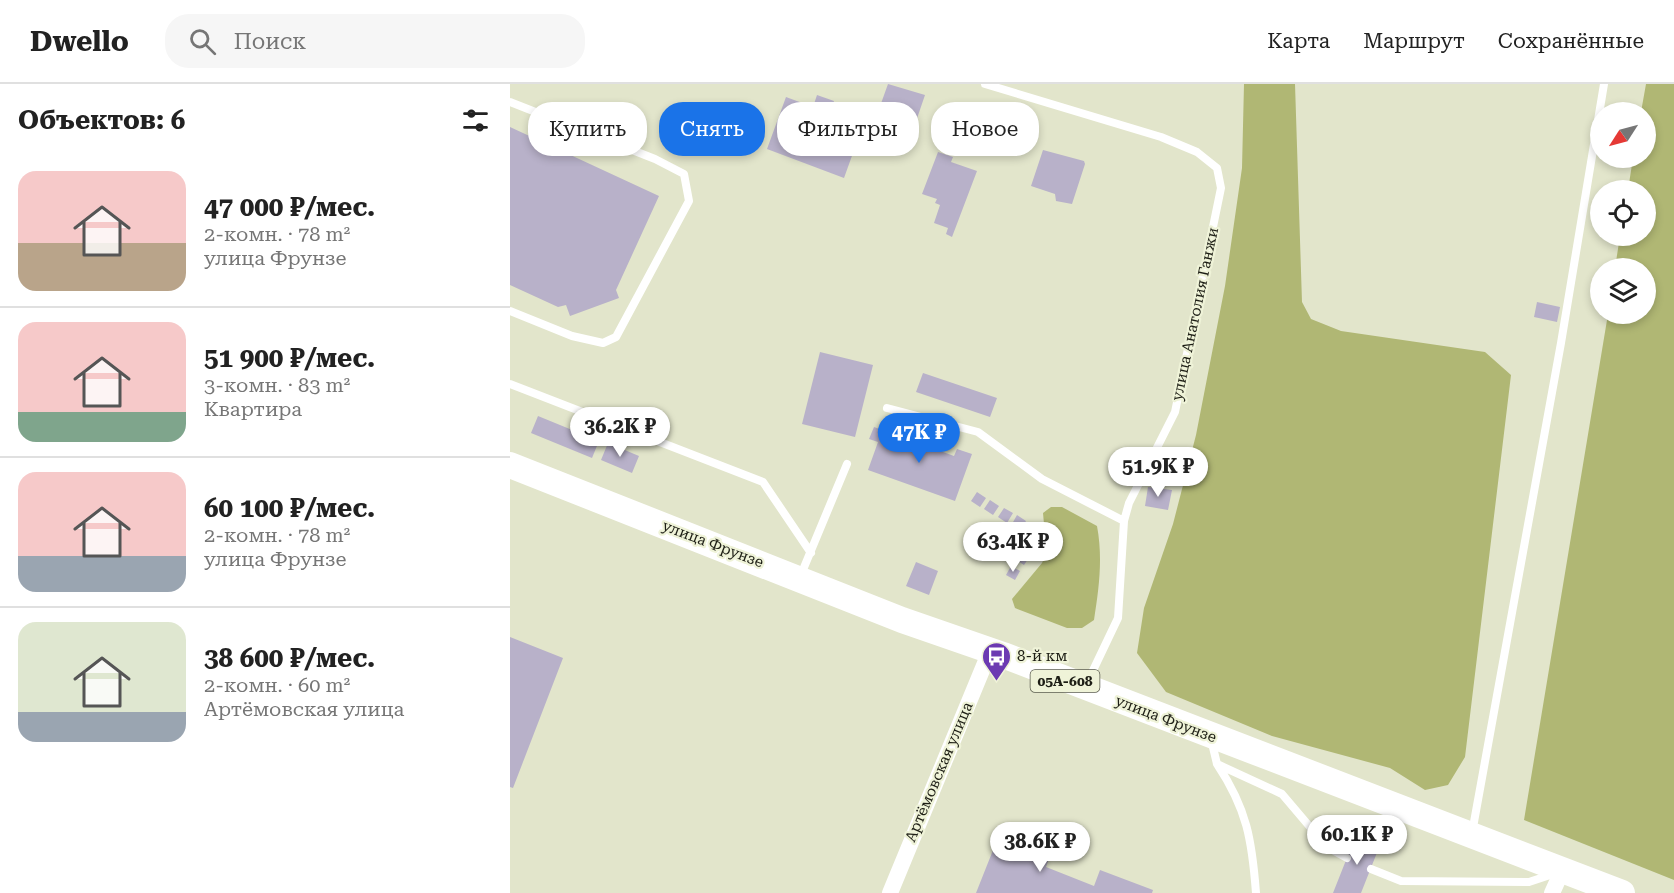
<!DOCTYPE html>
<html lang="ru">
<head>
<meta charset="utf-8">
<style>
	:root { --surface:#fff; --page:#f6f6f6; --text:#222; --muted:#767676; --line:#e0e0e0; --accent:#1a73e8 }
	body { margin:0; font-family:"Roboto Serif",serif; background:var(--page); color:var(--text); height:100vh; display:flex; flex-direction:column; font-size:22px; white-space:nowrap }
	* { box-sizing:border-box; margin:0 }
	p { font-size:20px; color:var(--muted) }
	.icon { flex:none; width:33px; height:33px; fill:none; stroke:currentColor; stroke-width:2; stroke-linecap:round; stroke-linejoin:round }
	.map { position:relative; flex:1; overflow:hidden }
	.side { display:flex; flex-direction:column; background:var(--surface); width:510px }
	.side>* { flex:none }
	.guide { position:absolute; left:18px; top:18px; width:570px; height:54px; display:flex; gap:12px }
	.needle { width:39px; rotate:234deg }
	.fabs { position:absolute; left:1080px; top:18px; display:grid; gap:12px }
	.fabs a { display:grid; place-items:center; width:66px; height:66px; border-radius:50%; background:var(--surface); box-shadow:0 3px 9px #0003; font-size:30px }
	.price { position:absolute; translate:-50% -51px; padding:0 14px; border-radius:21px; background:#fff; color:#222; font-size:20px; line-height:39px; filter:drop-shadow(0 2px 3px #0008) }
	.price::after { content:''; position:absolute; left:50%; top:36px; width:18px; height:14px; margin-left:-9px; background:inherit; clip-path:polygon(0 0,100% 0,50% 100%) }
	.price.on { background:var(--accent); color:#fff }
	ul { padding:0; list-style:none }
	li { display:flex; align-items:center; gap:18px; height:150px; padding:0 18px }
	li+li { border-top:2px solid var(--line) }
	li span { display:grid; place-items:center; flex:none; width:168px; height:120px; border-radius:18px; color:#555 }
	li>.icon { margin-inline-start:auto }
	span .icon { width:72px; height:72px; fill:#fffc; stroke-width:1 }
	li b { font-size:26px }
	h2 { display:flex; justify-content:space-between; align-items:center; height:72px; padding:0 18px; font-size:26px }
	.tag { padding:0 21px; border-radius:24px; background:var(--surface); box-shadow:0 3px 9px #0003; font-size:21px; line-height:54px }
	.tag.on { background:var(--accent); color:#fff }
	header { display:flex; align-items:center; gap:36px; box-sizing:border-box; height:84px; padding:0 30px; background:var(--surface); border-bottom:2px solid var(--line) }
	header strong { font-size:28px }
	nav { display:flex; gap:33px; margin-inline-start:auto; font-size:21px }
	.search { width:420px; height:54px; background:var(--page); display:flex; align-items:center; gap:15px; box-sizing:border-box; padding:0 21px; border-radius:24px; color:var(--muted); font-size:22px }
	main { display:flex; flex:1; min-height:0 }
	.map>svg:first-child { display:block }
</style>
</head>
<body>
<header>
<strong>Dwello</strong>
<div class="search"><svg class="icon" aria-label="search" viewBox="0 0 24 24"><circle cx="10" cy="10" r="6"/><path d="M15 15l6 6"/></svg>Поиск</div>
<nav><a>Карта</a><a>Маршрут</a><a>Сохранённые</a></nav>
</header>
<main>
<section class="side">
<h2>Объектов: 6<svg class="icon" aria-label="filters" viewBox="0 0 24 24"><path d="M4 7h16M4 17h16"/><circle cx="9" cy="7" r="2"/><circle cx="15" cy="17" r="2"/></svg></h2>
<ul>
<li><span style="background:linear-gradient(#f6c9c9 60%,#b9a48a 0)"><svg class="icon" aria-label="home" viewBox="0 0 24 24"><path d="M3 11l9-7 9 7M6 9v11h12V9"/></svg></span><div><b>47 000 ₽/мес.</b><p>2-комн. · 78 m²</p><p>улица Фрунзе</p></div></li>
<li><span style="background:linear-gradient(#f6c9c9 75%,#7fa58c 0)"><svg class="icon" aria-label="home" viewBox="0 0 24 24"><path d="M3 11l9-7 9 7M6 9v11h12V9"/></svg></span><div><b>51 900 ₽/мес.</b><p>3-комн. · 83 m²</p><p>Квартира</p></div></li>
<li><span style="background:linear-gradient(#f6c9c9 70%,#9aa5b1 0)"><svg class="icon" aria-label="home" viewBox="0 0 24 24"><path d="M3 11l9-7 9 7M6 9v11h12V9"/></svg></span><div><b>60 100 ₽/мес.</b><p>2-комн. · 78 m²</p><p>улица Фрунзе</p></div></li>
<li><span style="background:linear-gradient(#dfe7d0 75%,#9aa5b1 0)"><svg class="icon" aria-label="home" viewBox="0 0 24 24"><path d="M3 11l9-7 9 7M6 9v11h12V9"/></svg></span><div><b>38 600 ₽/мес.</b><p>2-комн. · 60 m²</p><p>Артёмовская улица</p></div></li>
</ul>
</section>
<div class="map">
<svg width="1164" height="809" viewBox="0 0 1164 809">
	<rect width="100%" height="100%" fill="#e2e5cb"/>
	<!-- forest -->
	<path fill="#b0b774" d="M 734,0 L 785,0 L 792,218 L 801,235 L 831,247 L 975,268 L 1001,291 L 955,673 L 938,701 L 915,706 L 880,684 L 762,652 L 656,608 L 627,569 L 634,524 L 663,440 L 686,351 L 715,202 L 732,84 Z
		M 1136,0 L 1164,0 L 1164,796 L 1014,736 L 1098,230 L 1136,230 L 1136,184 L 1105,184 L 1110,152 L 1136,152 L 1136,106 L 1118,106 L 1123,74 L 1136,74 L 1136,28 L 1131,28 Z
		M 541,423 L 552,423 L 587,442 C 593,474 589,504 584,536 L 572,544 L 557,544 L 505,524 L 502,515 L 532,479 L 542,457 L 534,440 L 533,429 Z"/>
	<!-- building -->
	<path fill="#b8b1c9" d="M 378,0 L 415,11 L 401,52 L 364,39 Z
		M 307,11 L 324,17 L 319,32 L 352,44 L 334,94 L 257,65 L 276,13 L 303,23 Z
		M 0,43 L 149,112 L 106,206 L 109,214 L 60,232 L 56,221 L 48,223 L 0,201 Z
		M 533,66 L 574,77 L 575,80 L 562,120 L 546,117 L 545,110 L 521,102 Z
		M 428,68 L 443,73 L 441,78 L 467,87 L 442,153 L 436,150 L 438,144 L 424,139 L 430,121 L 425,119 L 427,115 L 412,110 Z
		M 1027,218 L 1050,223 L 1047,238 L 1024,233 Z
		M 310,268 L 363,281 L 345,353 L 292,340 Z
		M 413,289 L 487,314 L 480,333 L 406,308 Z
		M 28,332 L 89,357 L 82,374 L 21,349 Z
		M 364,343 L 444,372 L 447,365 L 462,370 L 445,417 L 358,386 L 368,358 L 359,355 Z
		M 98,359 L 129,372 L 122,389 L 91,376 Z
		M 638,403 L 662,406 L 658,426 L 635,422 Z
		M 467,408 L 476,414 L 470,423 L 461,417 Z
		M 480,416 L 489,422 L 483,431 L 474,425 Z
		M 494,424 L 503,429 L 497,439 L 488,433 Z
		M 507,431 L 516,437 L 511,446 L 502,440 Z
		M 520,451 L 529,457 L 524,466 L 515,460 Z
		M 511,466 L 520,472 L 514,481 L 505,475 Z
		M 406,478 L 428,487 L 419,511 L 396,502 Z
		M 501,482 L 510,487 L 505,496 L 496,491 Z
		M 0,553 L 53,574 L 3,704 L 0,703 Z
		M 491,746 L 542,767 L 536,783 L 584,802 L 590,786 L 643,806 L 642,809 L 466,809 Z
		M 846,751 L 870,761 L 851,809 L 823,809 Z"/>
	<g fill="none" stroke-linecap="round" stroke-linejoin="round">
		<!-- lane -->
		<path stroke="#fff" stroke-width="8" d="M 475,0 L 651,53 L 687,68 L 707,84 L 711,104 L 665,328 L 619,419 L 614,437 L 608,534 L 577,599
			M 0,18 L 145,75 L 174,90 L 179,117 L 106,253 L 93,259 L 62,252 L 0,227
			M 0,300 L 253,398 L 301,469
			M 377,324 L 468,348 L 532,395 L 614,437
			M 290,493 L 337,380
			M 701,655 L 707,680 L 772,710 L 817,763 L 837,774
			M 707,680 C 737,725 742,756 746,809
			M 962,749 L 1051,259 L 1094,0
			M 861,785 L 891,797 L 1019,798 L 1043,790"/>
		<!-- street -->
		<path stroke="#fff" stroke-width="16" d="M 380,809 L 480,567
			M 1042,809 L 1052,787"/>
		<!-- primary -->
		<path stroke="#fff" stroke-width="26" d="M 0,381 L 392,536 L 493,571 L 1112,809"/>
	</g>
	<!-- icons -->
	<defs>
		<symbol id="bus-pin" viewBox="-11 -11 22 30"><path d="M0 17L-7.5 6A9.5 9.5 0 1 1 7.5 6Z" fill="#6c3ab2" stroke="#eff3d8"/><path d="M-5-6H5V4H4V6H2V4H-2V6H-4V4H-5ZM-3.5-4V0h7V-4ZM-3.5 1.2v1.5H-2V1.2ZM2 1.2v1.5H3.5V1.2Z" fill="#fff"/></symbol>
	</defs>
	<g fill-rule="evenodd">
		<use href="#bus-pin" x="470" y="556" width="33" height="45"/>
	</g>
	<g text-anchor="middle" dominant-baseline="central" stroke-width="4.5" stroke-linejoin="round" paint-order="stroke">
		<!-- shield labels -->
		<rect fill="#eff3d8" stroke="#5c5e50" stroke-width="1.5" x="520.5" y="586" width="69" height="22" rx="4.5"/>
		<g font-size="14" font-weight="bold" fill="#1d1e15">
			<text x="555" y="597">05А-608</text>
		</g>
		<!-- street labels -->
		<g font-size="15" fill="#1d1e15" stroke="#eff3d8">
			<text transform="translate(685 230) rotate(-78)">улица Анатолия Ганжи</text>
			<text transform="translate(203 460) rotate(21)">улица Фрунзе</text>
			<text transform="translate(656 635) rotate(21)">улица Фрунзе</text>
			<text transform="translate(429 688) rotate(-67)">Артёмовская улица</text>
		</g>
		<!-- poi labels -->
		<g font-size="15" fill="#1d1e15" stroke="#eff3d8" text-anchor="start">
			<text x="507" y="572">8-й км</text>
		</g>
	</g>
</svg>
<div class="fabs">
<a><svg class="needle" viewBox="-14 -14 28 28"><path d="M0-13l5 13h-10z" fill="#e53935"/><path d="M0 13l5-13h-10z" fill="#767676"/></svg></a>
<a><svg class="icon" aria-label="locate" viewBox="0 0 24 24"><circle cx="12" cy="12" r="6"/><path d="M12 2v4M12 18v4M2 12h4M18 12h4"/></svg></a>
<a><svg class="icon" aria-label="layers" viewBox="0 0 24 24"><path d="M12 4l9 5-9 5-9-5zM3 14l9 5 9-5"/></svg></a>
</div>
<b class="price" style="left:110px;top:374px">36.2K ₽</b>
<b class="price on" style="left:409px;top:380px">47K ₽</b>
<b class="price" style="left:648px;top:414px">51.9K ₽</b>
<b class="price" style="left:503px;top:489px">63.4K ₽</b>
<b class="price" style="left:847px;top:782px">60.1K ₽</b>
<b class="price" style="left:530px;top:789px">38.6K ₽</b>
<div class="guide">
<a class="tag">Купить</a>
<a class="tag on">Снять</a>
<a class="tag">Фильтры</a>
<a class="tag">Новое</a>
</div>
</div>
</main>
</body>
</html>
